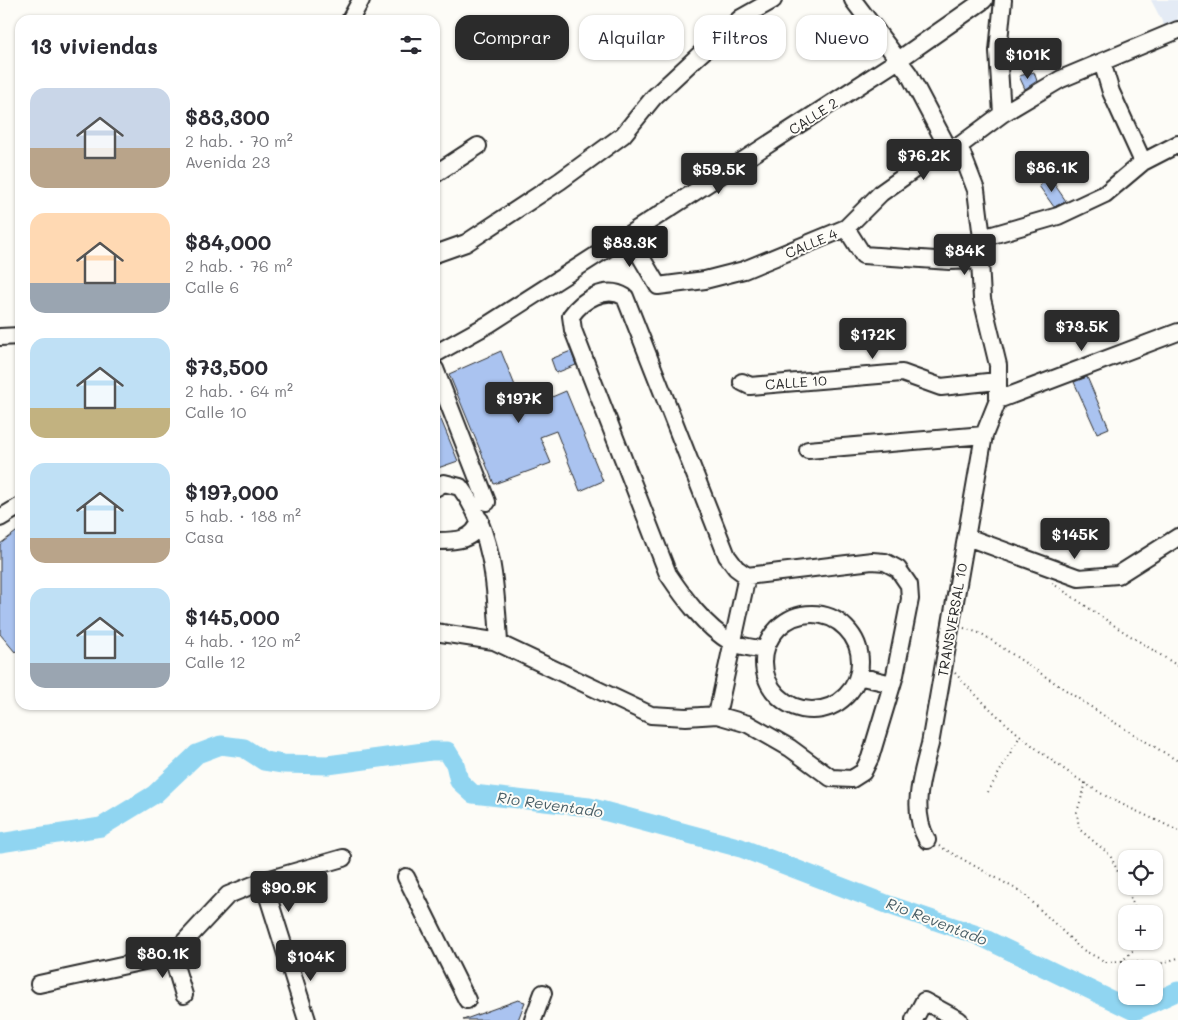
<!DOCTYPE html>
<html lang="es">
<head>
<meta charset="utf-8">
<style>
	:root { --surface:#fff; --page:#f7f7f7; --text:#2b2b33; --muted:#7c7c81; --accent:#2b2b2b }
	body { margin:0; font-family:Mali,sans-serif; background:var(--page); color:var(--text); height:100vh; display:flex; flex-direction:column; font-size:19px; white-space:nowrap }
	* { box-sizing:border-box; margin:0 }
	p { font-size:16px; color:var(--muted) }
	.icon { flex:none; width:28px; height:28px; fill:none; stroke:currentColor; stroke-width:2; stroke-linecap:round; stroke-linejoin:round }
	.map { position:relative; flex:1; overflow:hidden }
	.panel { position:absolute; left:15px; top:15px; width:425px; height:695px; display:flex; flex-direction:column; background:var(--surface); border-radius:15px; box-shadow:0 1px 4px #0004 }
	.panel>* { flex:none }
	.top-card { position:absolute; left:455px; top:15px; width:475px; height:45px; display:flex; gap:10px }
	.fabs { position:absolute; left:1118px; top:850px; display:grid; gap:10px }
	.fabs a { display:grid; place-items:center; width:45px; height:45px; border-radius:10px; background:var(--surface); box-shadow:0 1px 4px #0004; font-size:25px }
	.price { position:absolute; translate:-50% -42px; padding:0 11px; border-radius:5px; background:var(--accent); color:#fff; font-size:16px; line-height:32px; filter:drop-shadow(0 1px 2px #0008) }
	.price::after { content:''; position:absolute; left:50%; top:30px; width:15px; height:11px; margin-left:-8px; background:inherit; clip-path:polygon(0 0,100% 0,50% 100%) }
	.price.selected { background:#222; color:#fff }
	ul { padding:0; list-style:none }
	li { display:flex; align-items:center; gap:15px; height:125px; padding:0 15px }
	li span { display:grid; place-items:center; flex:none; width:140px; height:100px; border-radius:15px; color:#555 }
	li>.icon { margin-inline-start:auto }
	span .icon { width:60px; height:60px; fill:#fffc; stroke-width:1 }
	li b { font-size:21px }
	h2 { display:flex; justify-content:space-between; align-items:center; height:60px; padding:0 15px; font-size:21px }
	.pill { padding:0 18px; border-radius:15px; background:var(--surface); box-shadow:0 1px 4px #0004; font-size:18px; line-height:45px }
	.pill.selected { background:var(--accent); color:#fff }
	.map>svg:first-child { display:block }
</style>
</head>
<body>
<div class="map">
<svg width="1178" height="1020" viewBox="0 0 1178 1020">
	<rect width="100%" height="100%" fill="#fdfcf7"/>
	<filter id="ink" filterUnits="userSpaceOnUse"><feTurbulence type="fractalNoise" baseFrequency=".02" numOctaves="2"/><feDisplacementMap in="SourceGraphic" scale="10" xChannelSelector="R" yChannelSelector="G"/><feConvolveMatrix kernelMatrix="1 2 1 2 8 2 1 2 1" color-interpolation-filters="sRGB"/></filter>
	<g filter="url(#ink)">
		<!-- built -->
		<path fill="#e4ebf5" d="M 1151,0 L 1178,0 L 1178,21 L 1165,27 Z"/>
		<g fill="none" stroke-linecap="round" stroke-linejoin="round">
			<!-- river -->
			<path stroke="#90d5f1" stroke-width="19" d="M 0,843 L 101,827 L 155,794 L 197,754 L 221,745 L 244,748 L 264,761 L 283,764 L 328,765 L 431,751 L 447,751 L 455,764 L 459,781 L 473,794 L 589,807 L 741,848 L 889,905 L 977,935 L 1134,1011 L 1178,991"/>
		</g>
		<!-- building -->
		<path fill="#aac3f0" stroke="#2b2b2b" d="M 1034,72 L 1037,81 L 1025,89 L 1019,76 Z
			M 1050,178 L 1066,201 L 1054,207 L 1039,186 Z
			M 501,351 L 520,398 L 526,395 L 531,406 L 566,391 L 603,481 L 580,491 L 556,431 L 540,437 L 551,463 L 494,484 L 449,374 Z
			M 571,351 L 576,365 L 556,373 L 551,359 Z
			M 1087,377 L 1109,428 L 1097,433 L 1074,382 Z
			M 435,405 L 458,461 L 435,469 Z
			M 20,529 L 20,647 L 15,652 L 0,634 L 0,544 Z
			M 518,1000 L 525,1002 L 518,1020 L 463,1020 Z"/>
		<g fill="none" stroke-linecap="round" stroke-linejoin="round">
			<defs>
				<path id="minor" d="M 853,0 L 909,74 L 947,146
					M 350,20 L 361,0
					M 1102,62 L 1111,92 L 1143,162
					M 1002,114 L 998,51 L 1003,0
					M 435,174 L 478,146
					M 846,228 L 863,255 L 950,261 L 980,260
					M 628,235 L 658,286 L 705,280 L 744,270 L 846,228 L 881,193 L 947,146 L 959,146 L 1002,114 L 1061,79 L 1178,30
					M 982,238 L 1058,216 L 1105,194 L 1143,162 L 1178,144
					M 435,254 L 466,243 L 560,181 L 623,135 L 654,97 L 697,57 L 741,18 L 773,0
					M 0,337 L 20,336
					M 435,354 L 489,324 L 628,235 L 897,61 L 984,0
					M 435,369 L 487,502
					M 742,382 L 750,386 L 902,373 L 941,387 L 997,381
					M 998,400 L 1178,332
					M 808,450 L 984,435
					M 435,488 L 444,483 L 460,487 C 494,532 496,589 499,643
					M 0,518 L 20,506
					M 967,537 L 1079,578 L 1118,575 L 1178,537
					M 435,541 C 454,541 474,542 480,520
					M764 662a48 48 0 1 1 96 0a48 48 0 1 1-96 0Z
					M 435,632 L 494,641 L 651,715 L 686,717 L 717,715 L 748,724 L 790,748 L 831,778 L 852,779 L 863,772 L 870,758 L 895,675 L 910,599 L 909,585 L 898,569 L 885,562 L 872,561 L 747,576 L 736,568 L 727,556 L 625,297 C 606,285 582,300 571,316 L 573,330 L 668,574 C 684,598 705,627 731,642 C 741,647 754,648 765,650
					M 858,676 L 892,684
					M 717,715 L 747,576
					M 927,840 C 910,810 922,775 930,744 L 984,435 L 998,400 L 998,365 L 982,299 L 980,260 L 982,238 L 976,190 L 959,146
					M 406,877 L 467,1000
					M 263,881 L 307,1020
					M 172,955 L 184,995
					M 39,984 L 172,955 L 228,895 L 263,881 L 343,858
					M 533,1020 L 543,993
					M 914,1020 L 924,1001 L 959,1020"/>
			</defs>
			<!-- minor casing -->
			<use href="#minor" stroke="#2b2b2b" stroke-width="20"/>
			<!-- path -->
			<path stroke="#2b2b2b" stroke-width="2" stroke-dasharray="1 4" stroke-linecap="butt" d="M 1052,583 L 1118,628 L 1178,666
				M 964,628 L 982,634 L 1112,721 L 1178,761
				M 955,673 C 997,719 1046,760 1099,792 C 1124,807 1152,817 1178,831
				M 1086,783 L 1077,812 L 1079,829 L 1110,855 L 1138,914
				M 988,792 L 1020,736
				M 939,846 L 1023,893 L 1081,949 L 1106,962 L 1122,961 L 1137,947 L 1138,941
				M 1122,961 L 1159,964 L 1178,958"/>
			<!-- minor -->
			<use href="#minor" stroke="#fdfcf7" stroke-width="16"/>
		</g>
	</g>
	<g text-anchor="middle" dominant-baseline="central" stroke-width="4" stroke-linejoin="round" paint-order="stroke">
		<!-- street labels -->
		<g font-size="14" fill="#2b2b2b" stroke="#fdfcf7">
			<text transform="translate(813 116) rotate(-33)">CALLE 2</text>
			<text transform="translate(811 243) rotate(-23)">CALLE 4</text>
			<text transform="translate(796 382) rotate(-4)">CALLE 10</text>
			<text transform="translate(952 620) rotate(-80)">TRANSVERSAL 10</text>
		</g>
		<!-- water labels -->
		<g font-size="15" font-style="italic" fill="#495e66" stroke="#fdfcf7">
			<text transform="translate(550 804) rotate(8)">Rio Reventado</text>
			<text transform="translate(937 921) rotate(21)">Rio Reventado</text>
		</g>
	</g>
</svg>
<div class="fabs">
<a><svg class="icon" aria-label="locate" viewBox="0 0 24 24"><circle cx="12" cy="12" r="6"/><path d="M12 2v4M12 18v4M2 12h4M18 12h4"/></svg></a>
<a>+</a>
<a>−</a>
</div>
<b class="price" style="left:1028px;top:80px">$101K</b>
<b class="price" style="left:924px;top:181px">$76.2K</b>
<b class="price" style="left:1052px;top:193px">$86.1K</b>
<b class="price" style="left:719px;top:195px">$59.5K</b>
<b class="price selected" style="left:630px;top:268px">$83.3K</b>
<b class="price" style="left:965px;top:276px">$84K</b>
<b class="price" style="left:1082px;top:352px">$73.5K</b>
<b class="price" style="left:873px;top:360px">$172K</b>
<b class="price" style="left:519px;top:424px">$197K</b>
<b class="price" style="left:1075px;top:560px">$145K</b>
<b class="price" style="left:289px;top:913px">$90.9K</b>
<b class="price" style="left:163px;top:979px">$80.1K</b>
<b class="price" style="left:311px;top:982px">$104K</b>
<div class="top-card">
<a class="pill selected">Comprar</a>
<a class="pill">Alquilar</a>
<a class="pill">Filtros</a>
<a class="pill">Nuevo</a>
</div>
<section class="panel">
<h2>13 viviendas<svg class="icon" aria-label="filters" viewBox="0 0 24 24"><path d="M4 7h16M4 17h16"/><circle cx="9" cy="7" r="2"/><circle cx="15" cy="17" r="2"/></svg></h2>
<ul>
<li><span style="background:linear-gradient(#c9d6e8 60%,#b9a48a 0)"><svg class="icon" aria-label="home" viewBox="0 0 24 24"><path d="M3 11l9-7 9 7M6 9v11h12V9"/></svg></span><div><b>$83,300</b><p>2 hab. · 70 m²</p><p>Avenida 23</p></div></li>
<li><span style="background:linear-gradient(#ffd9b3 70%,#9aa5b1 0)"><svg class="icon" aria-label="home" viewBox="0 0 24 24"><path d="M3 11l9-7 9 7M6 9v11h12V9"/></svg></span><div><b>$84,000</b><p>2 hab. · 76 m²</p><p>Calle 6</p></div></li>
<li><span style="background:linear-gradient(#bfe0f5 70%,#c2b280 0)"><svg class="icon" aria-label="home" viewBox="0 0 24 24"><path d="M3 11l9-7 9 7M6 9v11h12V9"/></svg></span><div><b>$73,500</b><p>2 hab. · 64 m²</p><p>Calle 10</p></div></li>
<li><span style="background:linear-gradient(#bfe0f5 75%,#b9a48a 0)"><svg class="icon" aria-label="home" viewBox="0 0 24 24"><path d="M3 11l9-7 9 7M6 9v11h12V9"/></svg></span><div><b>$197,000</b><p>5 hab. · 188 m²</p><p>Casa</p></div></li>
<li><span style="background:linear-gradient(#bfe0f5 75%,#9aa5b1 0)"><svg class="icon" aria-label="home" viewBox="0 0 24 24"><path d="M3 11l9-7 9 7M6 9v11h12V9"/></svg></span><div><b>$145,000</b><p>4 hab. · 120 m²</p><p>Calle 12</p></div></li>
</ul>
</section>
</div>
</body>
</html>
